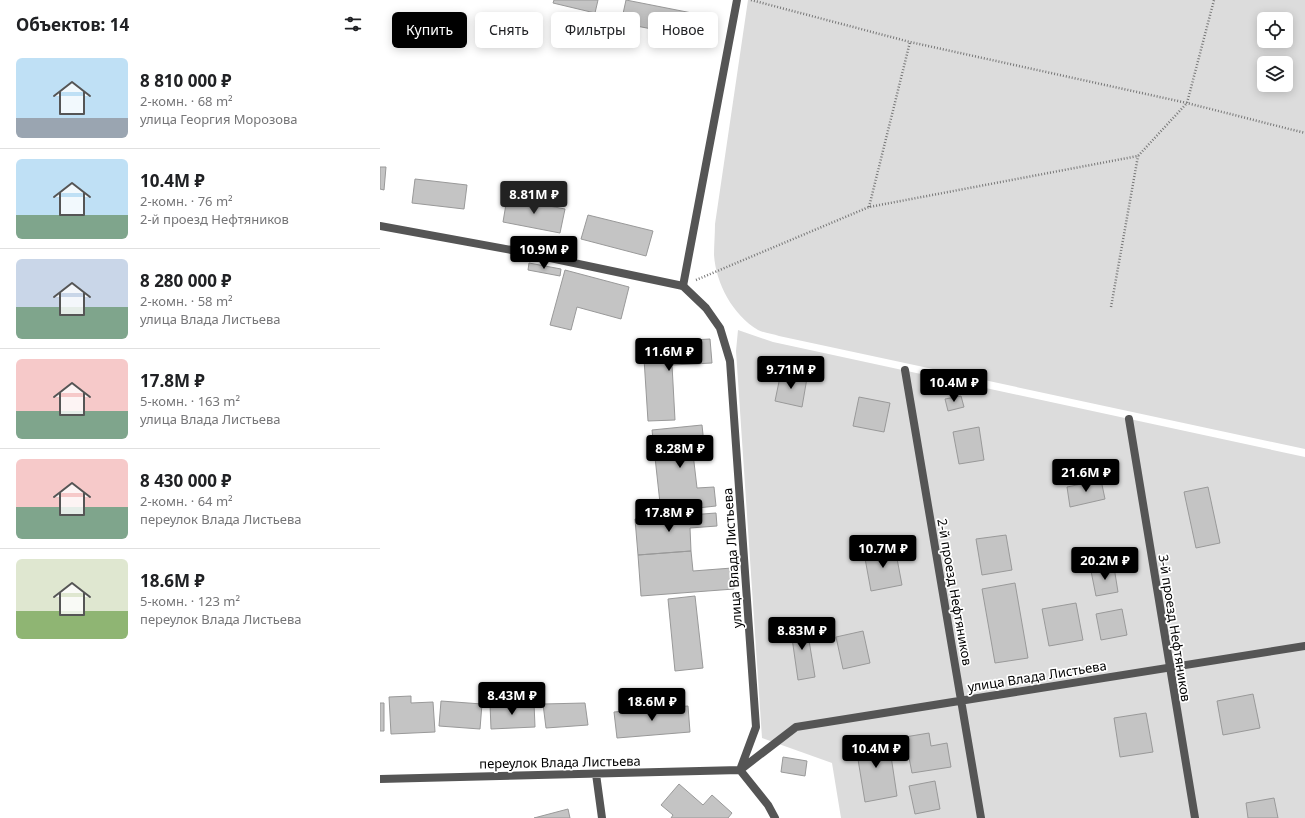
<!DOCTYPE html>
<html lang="ru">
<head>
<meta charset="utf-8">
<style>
	:root { --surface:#fff; --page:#f2f2f2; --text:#202124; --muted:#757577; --line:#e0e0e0; --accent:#000 }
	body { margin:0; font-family:"Noto Sans",sans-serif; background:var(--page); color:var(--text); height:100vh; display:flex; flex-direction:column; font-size:15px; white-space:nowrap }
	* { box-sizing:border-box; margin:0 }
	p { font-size:13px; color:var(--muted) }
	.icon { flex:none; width:22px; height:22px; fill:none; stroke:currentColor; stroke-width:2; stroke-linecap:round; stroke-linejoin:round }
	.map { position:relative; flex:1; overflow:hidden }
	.details { display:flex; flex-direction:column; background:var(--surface); width:380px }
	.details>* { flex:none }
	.guide { position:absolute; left:12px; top:12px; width:380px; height:36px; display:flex; gap:8px }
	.fabs { position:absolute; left:877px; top:12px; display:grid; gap:8px }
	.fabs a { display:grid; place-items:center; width:36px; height:36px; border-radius:6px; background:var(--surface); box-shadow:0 2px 10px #0003; font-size:20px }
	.price { position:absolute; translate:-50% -34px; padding:0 9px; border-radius:4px; background:var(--accent); color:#fff; font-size:13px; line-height:26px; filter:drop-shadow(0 1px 2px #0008) }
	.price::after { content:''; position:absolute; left:50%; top:24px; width:12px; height:9px; margin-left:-6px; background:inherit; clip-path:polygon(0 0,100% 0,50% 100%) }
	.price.on { background:#222; color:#fff }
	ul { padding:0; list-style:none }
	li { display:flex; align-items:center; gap:12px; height:100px; padding:0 16px }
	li+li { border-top:1px solid var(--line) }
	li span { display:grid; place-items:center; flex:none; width:112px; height:80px; border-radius:6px; color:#555 }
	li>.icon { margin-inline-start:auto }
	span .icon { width:48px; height:48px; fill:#fffc; stroke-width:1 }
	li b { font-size:17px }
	h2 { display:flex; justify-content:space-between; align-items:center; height:48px; padding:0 16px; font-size:17px }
	.chip { padding:0 14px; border-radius:6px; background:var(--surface); box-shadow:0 2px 10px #0003; font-size:14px; line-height:36px }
	.chip.on { background:var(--accent); color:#fff }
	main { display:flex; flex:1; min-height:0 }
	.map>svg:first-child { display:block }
</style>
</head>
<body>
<main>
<section class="details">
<h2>Объектов: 14<svg class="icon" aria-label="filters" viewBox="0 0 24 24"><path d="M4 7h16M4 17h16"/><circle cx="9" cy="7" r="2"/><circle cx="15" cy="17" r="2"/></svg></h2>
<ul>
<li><span style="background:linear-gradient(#bfe0f5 75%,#9aa5b1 0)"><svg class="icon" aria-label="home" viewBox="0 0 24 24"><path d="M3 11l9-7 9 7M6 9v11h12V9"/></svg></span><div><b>8 810 000 ₽</b><p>2-комн. · 68 m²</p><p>улица Георгия Морозова</p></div></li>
<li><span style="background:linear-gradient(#bfe0f5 70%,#7fa58c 0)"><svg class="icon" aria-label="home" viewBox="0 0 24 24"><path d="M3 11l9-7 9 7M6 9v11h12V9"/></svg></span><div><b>10.4M ₽</b><p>2-комн. · 76 m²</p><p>2-й проезд Нефтяников</p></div></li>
<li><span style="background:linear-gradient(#c9d6e8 60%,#7fa58c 0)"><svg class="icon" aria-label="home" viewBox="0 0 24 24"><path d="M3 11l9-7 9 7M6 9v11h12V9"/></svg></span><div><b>8 280 000 ₽</b><p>2-комн. · 58 m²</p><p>улица Влада Листьева</p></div></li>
<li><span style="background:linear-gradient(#f6c9c9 65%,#7fa58c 0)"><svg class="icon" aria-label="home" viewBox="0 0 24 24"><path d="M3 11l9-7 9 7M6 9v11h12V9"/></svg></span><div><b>17.8M ₽</b><p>5-комн. · 163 m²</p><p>улица Влада Листьева</p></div></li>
<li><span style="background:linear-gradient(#f6c9c9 60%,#7fa58c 0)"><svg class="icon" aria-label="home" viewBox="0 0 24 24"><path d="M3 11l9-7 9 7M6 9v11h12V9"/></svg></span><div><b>8 430 000 ₽</b><p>2-комн. · 64 m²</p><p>переулок Влада Листьева</p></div></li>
<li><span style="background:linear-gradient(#dfe7d0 65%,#8fb573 0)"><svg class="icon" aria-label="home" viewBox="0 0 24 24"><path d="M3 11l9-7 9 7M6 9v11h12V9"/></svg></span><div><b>18.6M ₽</b><p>5-комн. · 123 m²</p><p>переулок Влада Листьева</p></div></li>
</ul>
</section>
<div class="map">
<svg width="925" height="818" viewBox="0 0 925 818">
	<rect width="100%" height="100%" fill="#fff"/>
	<!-- green -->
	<path fill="#dcdcdc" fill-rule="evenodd" d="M 368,0 L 925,0 L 925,449 L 399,336 C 393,334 384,333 378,330 C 353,315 336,284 334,255 C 334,245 335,234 335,224 ZM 884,19 L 906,19 L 906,41 L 884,41 ZM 884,63 L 906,63 L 906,85 L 884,85 Z
		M 358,330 L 393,342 L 925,457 L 925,818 L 461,818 L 452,763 L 382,738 L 356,351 Z"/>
	<!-- building -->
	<path fill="#c4c4c4" stroke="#999" d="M 174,0 L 218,0 L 215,13 L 173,3 Z
		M 246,0 L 317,14 L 313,37 L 241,23 Z
		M 0,167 L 6,167 L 4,190 L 0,189 Z
		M 35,179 L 87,185 L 84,209 L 32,203 Z
		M 127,198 L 185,209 L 180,233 L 123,222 Z
		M 208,215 L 273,231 L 266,256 L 201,239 Z
		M 149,263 L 181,269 L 180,276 L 148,270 Z
		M 185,270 L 249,287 L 241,319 L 197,307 L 191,330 L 170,325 Z
		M 330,339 L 332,363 L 292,365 L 295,420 L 268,421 L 263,343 Z
		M 401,372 L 427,378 L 422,407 L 395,401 Z
		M 581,396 L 584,407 L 568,411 L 565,399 Z
		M 479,397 L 510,403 L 504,432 L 473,426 Z
		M 322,425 L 324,444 L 312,445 L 317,488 L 334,487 L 336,506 L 281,512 L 272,430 Z
		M 599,427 L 604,460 L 579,464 L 573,432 Z
		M 721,480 L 725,499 L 690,507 L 687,487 Z
		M 828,487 L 840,543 L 816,548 L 804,492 Z
		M 336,513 L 337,526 L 310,528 L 311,551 L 258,555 L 255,519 Z
		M 626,535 L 632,570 L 602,575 L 596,539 Z
		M 515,548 L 522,585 L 491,591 L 484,553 Z
		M 311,551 L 313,571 L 352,568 L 354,589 L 261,596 L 258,555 Z
		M 734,567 L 738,592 L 716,596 L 711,571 Z
		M 635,583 L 648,658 L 615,663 L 602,589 Z
		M 315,596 L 323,668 L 295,671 L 288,599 Z
		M 696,603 L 703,640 L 669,646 L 662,609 Z
		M 742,609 L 747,635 L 721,640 L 716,614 Z
		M 426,622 L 435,677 L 418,680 L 410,624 Z
		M 483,631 L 490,663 L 463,669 L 456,637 Z
		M 873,694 L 880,728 L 843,735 L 837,701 Z
		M 31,696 L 31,703 L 53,702 L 55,732 L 11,734 L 9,697 Z
		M 61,701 L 102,704 L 100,729 L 59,726 Z
		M 0,703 L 4,703 L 4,731 L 0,731 Z
		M 154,703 L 155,727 L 111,729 L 110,704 Z
		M 205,703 L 208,725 L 166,728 L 163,704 Z
		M 308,706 L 310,732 L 237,738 L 234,712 Z
		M 766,713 L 773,752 L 740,757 L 734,718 Z
		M 549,733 L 551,746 L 567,743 L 571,767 L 532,773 L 525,737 Z
		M 508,736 L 517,796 L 485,802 L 475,741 Z
		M 403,757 L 427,761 L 425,776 L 401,772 Z
		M 555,781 L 560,809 L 535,814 L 529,786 Z
		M 299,784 L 323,805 L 332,795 L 352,813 L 348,818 L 291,818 L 293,815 L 281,805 Z
		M 894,798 L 898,818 L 868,818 L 866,803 Z
		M 188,809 L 190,818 L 154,818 Z"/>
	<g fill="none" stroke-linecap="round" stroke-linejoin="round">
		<!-- path -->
		<path stroke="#777" stroke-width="2.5" stroke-dasharray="1 2" stroke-linecap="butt" d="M 371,0 L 530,42 L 807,103 L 925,133
			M 489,207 L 530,42
			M 316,280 L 489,207 L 758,156 L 807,103 L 834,0
			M 731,307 L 758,156"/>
		<!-- service -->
		<path stroke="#555" stroke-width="8" d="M 303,286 L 357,0"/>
		<!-- minor -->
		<path stroke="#555" stroke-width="8" d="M 0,226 L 142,252 L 303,286 L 326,308 L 340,328 L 350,361 L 376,727 L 360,770 L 388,805 L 395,818
			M 525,370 L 601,818
			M 749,419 L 815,818
			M 216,774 L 222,818
			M 0,779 L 360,770 L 416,727 L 925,646"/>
	</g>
	<g text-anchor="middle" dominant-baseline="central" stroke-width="3.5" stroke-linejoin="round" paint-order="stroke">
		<!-- street labels -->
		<g font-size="13" fill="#000" stroke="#fff">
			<text transform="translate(352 558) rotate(-94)">улица Влада Листьева</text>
			<text transform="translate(575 592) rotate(80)">2-й проезд Нефтяников</text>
			<text transform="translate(795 628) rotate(81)">3-й проезд Нефтяников</text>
			<text transform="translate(657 676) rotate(-9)">улица Влада Листьева</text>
			<text transform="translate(180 762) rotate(-1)">переулок Влада Листьева</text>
		</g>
	</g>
</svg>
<div class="fabs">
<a><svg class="icon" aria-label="locate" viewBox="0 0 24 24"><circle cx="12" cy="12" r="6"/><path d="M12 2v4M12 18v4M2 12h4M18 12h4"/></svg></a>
<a><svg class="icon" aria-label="layers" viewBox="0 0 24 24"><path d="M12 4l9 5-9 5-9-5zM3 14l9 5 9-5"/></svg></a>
</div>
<b class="price on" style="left:154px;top:215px">8.81M ₽</b>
<b class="price" style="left:164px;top:270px">10.9M ₽</b>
<b class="price" style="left:289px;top:372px">11.6M ₽</b>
<b class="price" style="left:411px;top:390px">9.71M ₽</b>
<b class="price" style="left:574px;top:403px">10.4M ₽</b>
<b class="price" style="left:300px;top:469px">8.28M ₽</b>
<b class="price" style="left:706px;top:493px">21.6M ₽</b>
<b class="price" style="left:289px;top:533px">17.8M ₽</b>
<b class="price" style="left:503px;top:569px">10.7M ₽</b>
<b class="price" style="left:725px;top:581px">20.2M ₽</b>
<b class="price" style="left:422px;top:651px">8.83M ₽</b>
<b class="price" style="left:132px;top:716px">8.43M ₽</b>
<b class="price" style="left:272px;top:722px">18.6M ₽</b>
<b class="price" style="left:496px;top:769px">10.4M ₽</b>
<div class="guide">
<a class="chip on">Купить</a>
<a class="chip">Снять</a>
<a class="chip">Фильтры</a>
<a class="chip">Новое</a>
</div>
</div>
</main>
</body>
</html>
